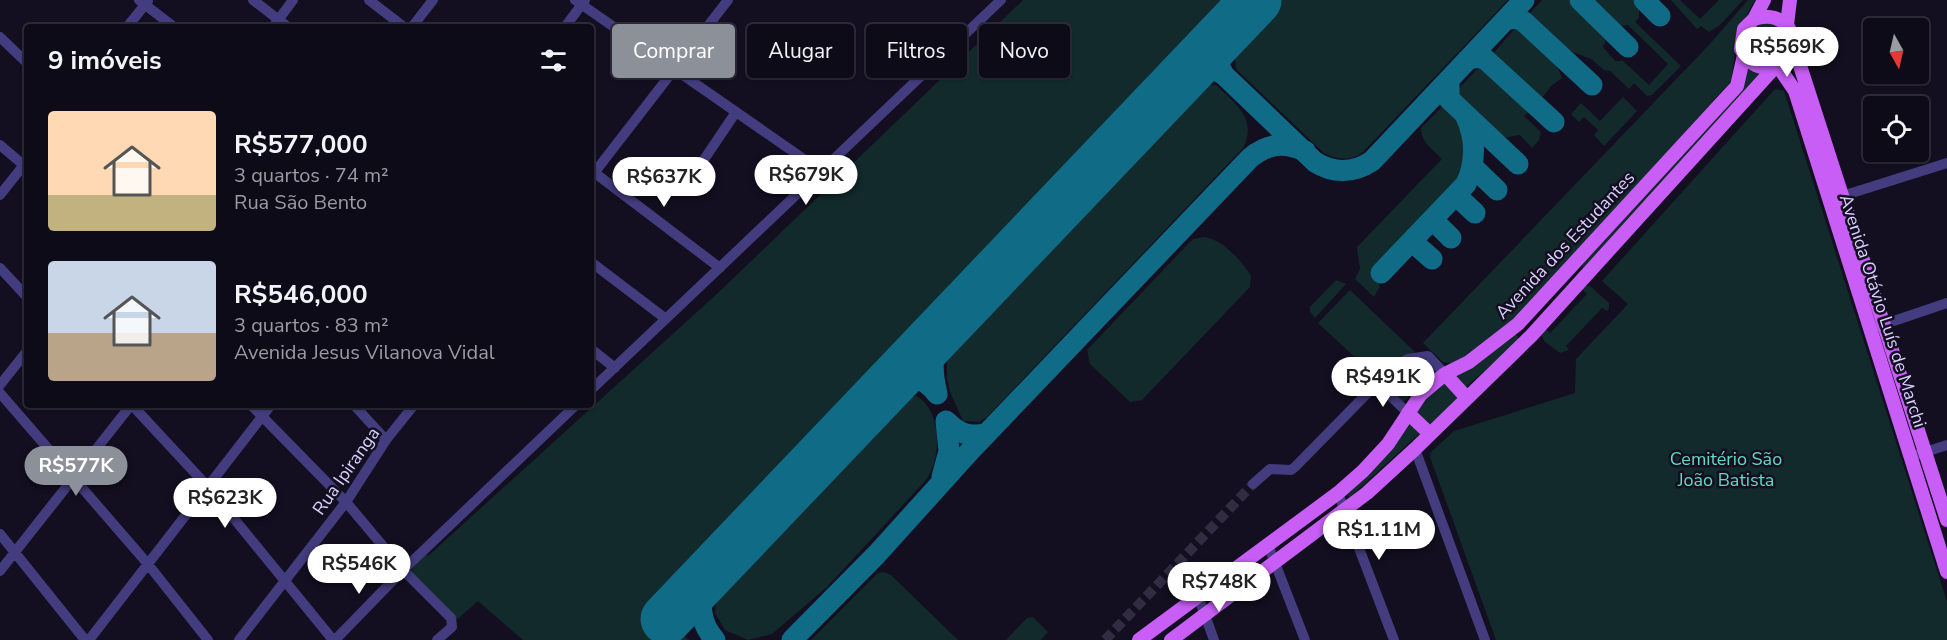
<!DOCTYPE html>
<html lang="pt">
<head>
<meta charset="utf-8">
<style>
	:root { --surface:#0e0b19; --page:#171422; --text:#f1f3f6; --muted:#9b9ba2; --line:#2e2b38; --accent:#8c9099 }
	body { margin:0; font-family:"Nunito Sans",sans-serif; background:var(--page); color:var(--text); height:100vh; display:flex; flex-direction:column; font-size:22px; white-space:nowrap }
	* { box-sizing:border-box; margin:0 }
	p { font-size:20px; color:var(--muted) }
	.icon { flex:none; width:33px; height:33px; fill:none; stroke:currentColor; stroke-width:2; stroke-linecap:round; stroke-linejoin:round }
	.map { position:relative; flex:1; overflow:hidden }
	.panel { position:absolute; left:24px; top:24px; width:570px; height:384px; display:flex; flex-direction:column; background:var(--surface); border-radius:6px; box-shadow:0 2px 4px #0004,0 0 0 2px var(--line) }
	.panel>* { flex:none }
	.guide { position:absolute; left:612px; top:24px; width:570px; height:54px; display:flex; gap:12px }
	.needle { width:39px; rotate:172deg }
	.buttons { position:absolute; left:1863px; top:18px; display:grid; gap:12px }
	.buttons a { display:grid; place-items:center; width:66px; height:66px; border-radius:6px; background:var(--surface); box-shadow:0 2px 4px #0004,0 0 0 2px var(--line); font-size:30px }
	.price { position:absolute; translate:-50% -51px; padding:0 14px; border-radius:21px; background:#fff; color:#222; font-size:20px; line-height:39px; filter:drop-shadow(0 2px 3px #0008) }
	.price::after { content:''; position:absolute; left:50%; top:36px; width:18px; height:14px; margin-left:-9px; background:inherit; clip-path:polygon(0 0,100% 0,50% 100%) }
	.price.selected { background:var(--accent); color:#fff }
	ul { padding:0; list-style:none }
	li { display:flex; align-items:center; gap:18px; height:150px; padding:0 24px }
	li span { display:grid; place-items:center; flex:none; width:168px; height:120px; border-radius:6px; color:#555 }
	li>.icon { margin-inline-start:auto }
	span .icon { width:72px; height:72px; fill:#fffc; stroke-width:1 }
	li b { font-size:26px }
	h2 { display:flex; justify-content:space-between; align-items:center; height:72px; padding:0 24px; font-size:26px }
	.pill { padding:0 21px; border-radius:6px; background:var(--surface); box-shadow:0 2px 4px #0004,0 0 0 2px var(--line); font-size:21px; line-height:54px }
	.pill.selected { background:var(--accent); color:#fff }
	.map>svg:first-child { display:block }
</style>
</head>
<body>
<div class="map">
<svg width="1947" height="640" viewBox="0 0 1947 640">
	<rect width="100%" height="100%" fill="#130f21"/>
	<!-- green -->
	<path fill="#122a2b" d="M 1023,0 L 1227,0 L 1023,217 L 897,344 L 653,605 L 654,611 L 689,640 L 523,640 L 478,601 L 453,623 L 404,570 L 423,552 L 428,556 L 720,291 Z
		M 1280,0 L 1508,0 L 1363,152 C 1352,161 1336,160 1324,153 L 1237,70 C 1227,43 1264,18 1280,0 Z
		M 1542,0 L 1574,0 L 1609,33 L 1603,47 L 1615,61 L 1623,61 L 1649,85 L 1668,64 L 1628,25 L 1614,27 L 1587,0 L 1636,0 L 1639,3 L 1639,18 L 1635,22 L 1681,66 L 1652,95 L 1647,96 L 1634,83 L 1629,89 L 1610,71 L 1604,70 L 1591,59 L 1557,46 L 1528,19 L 1528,15 Z
		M 1671,0 L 1680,0 L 1700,19 L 1719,0 L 1743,0 L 1720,25 L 1709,32 L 1701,26 L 1697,29 Z
		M 1748,0 L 1755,0 L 1738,30 L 1731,81 L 1527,309 L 1469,357 L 1453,364 L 1443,362 L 1423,343 L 1708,46 Z
		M1746 43a20 20 0 1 1 40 0a20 20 0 1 1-40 0Z
		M 1517,26 L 1523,26 L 1551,52 L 1562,78 L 1551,86 L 1539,102 L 1491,56 Z
		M 1745,63 L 1762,74 L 1583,268 L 1581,262 L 1740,84 Z
		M 1481,65 L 1485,65 L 1532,109 L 1524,116 L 1541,132 L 1539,140 L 1532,148 L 1520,135 L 1497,139 L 1455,99 L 1454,94 Z
		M 1208,85 L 1216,85 C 1235,103 1258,119 1243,148 L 987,417 L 979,422 L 963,421 L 950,392 L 947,378 L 947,361 L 956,341 L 1042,254 L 1198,88 Z
		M 1775,89 L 1784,91 L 1947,602 L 1947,640 L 1496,640 L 1430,457 L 1431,452 L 1454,431 L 1575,393 L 1576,359 L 1628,304 L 1602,281 Z
		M 1623,97 L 1637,111 L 1604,146 L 1594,135 L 1598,130 L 1584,117 L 1579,122 L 1571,114 L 1581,103 L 1600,121 Z
		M 1443,106 L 1449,106 C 1473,132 1475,156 1457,188 L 1373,276 L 1380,286 L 1374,297 L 1355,279 L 1360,269 L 1357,247 L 1442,159 C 1433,149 1421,143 1421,128 Z
		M 1204,237 C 1221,238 1243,262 1251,276 L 1250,287 L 1142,400 L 1130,402 L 1090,364 L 1087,350 L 1187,245 L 1193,239 Z
		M 1336,280 L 1346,284 L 1315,318 L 1310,312 L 1310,307 Z
		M 1586,285 L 1590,286 L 1609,303 L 1609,308 L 1607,311 L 1602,308 L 1566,346 L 1569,350 L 1560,353 L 1545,342 L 1541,334 L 1545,329 L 1550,333 L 1587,294 L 1582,289 Z
		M 1350,290 L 1415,352 L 1395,359 L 1375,376 L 1318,323 Z
		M 1513,333 L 1518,336 L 1518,341 L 1465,388 L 1455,375 Z
		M 1426,360 L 1437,373 L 1403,402 L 1382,383 C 1394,369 1408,363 1426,360 Z
		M 1446,380 L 1460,397 L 1430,428 L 1415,413 L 1424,398 Z
		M 916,396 C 942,409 942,458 926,480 L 827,587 L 772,634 L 748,640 L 725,630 L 715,613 L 716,602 L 723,589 L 903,397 Z
		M 1408,423 L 1421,432 L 1350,497 L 1345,495 Z
		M 884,572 L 891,575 L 958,640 L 811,640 L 878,573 Z
		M 1033,617 L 1048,632 L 1041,640 L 1006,640 L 1027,618 Z"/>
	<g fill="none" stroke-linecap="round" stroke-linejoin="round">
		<!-- taxiway -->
		<path stroke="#106b87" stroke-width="21" d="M 1580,0 L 1628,47
			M 1644,0 L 1660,16
			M 1505,20 L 1515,18 L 1523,21 L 1592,85
			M 1467,60 L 1476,57 L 1485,59 L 1554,122
			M 1224,75 L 1315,162 C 1334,174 1354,173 1372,161 L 1524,0
			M 1183,77 C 1197,67 1210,65 1224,75 C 1215,60 1214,49 1224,34
			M 1449,81 L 1449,99 L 1518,164
			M 1472,166 L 1497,190
			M 1459,193 L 1460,199 L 1475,213
			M 1436,218 L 1437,224 L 1451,238
			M 1415,237 L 1416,245 L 1432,259
			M 1381,273 L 1466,184 C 1476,163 1476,138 1466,117
			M 887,385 C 908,374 923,375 937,394 C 929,361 933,346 951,318
			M 942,477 L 949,451 L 946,421 C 958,433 969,438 987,433
			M 707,578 C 699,601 698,621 715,640
			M 792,640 L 877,554 L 970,451 L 1250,158 C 1268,143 1284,142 1305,151"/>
		<!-- runway -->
		<path stroke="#106b87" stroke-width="51" d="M 666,619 L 1256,0"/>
		<!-- minor-tunnel -->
		<path stroke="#312c42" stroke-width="10" stroke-dasharray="10 5" stroke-linecap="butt" d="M 1105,640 L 1253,484"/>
		<!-- minor -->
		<path stroke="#433c7e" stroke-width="10" d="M 139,0 L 174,27
			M 253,0 L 288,27
			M 369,0 L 404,27
			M 575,0 L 821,171
			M 127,27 L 148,1
			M 273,27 L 293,0
			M 412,27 L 433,0
			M 565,27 L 585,0
			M 0,37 L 27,63
			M 0,145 L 27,168
			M 591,170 L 720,268
			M 697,170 L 736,112
			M 591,177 L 728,0
			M 0,195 L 27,161
			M 1836,198 L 1947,163
			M 591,262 L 666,319
			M 0,268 L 27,297
			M 1879,326 L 1947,303
			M 591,349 L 615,368
			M 1377,383 L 1408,413
			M 0,385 L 27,351
			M 591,390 L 1001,0
			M 0,393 L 147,563 L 208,640
			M 132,405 L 209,488 L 333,640
			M 251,405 L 346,502 L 403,570 L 451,618 L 452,627 L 437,640
			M 354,405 L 386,440
			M 1415,449 L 1485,640
			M 1910,457 L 1947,445
			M 1253,484 L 1270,469 L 1291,470 L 1295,467 L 1395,365 L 1408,359 L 1428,356 L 1445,374
			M 1338,493 L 1394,640
			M 0,534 L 85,640
			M 1268,545 L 1305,640
			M 0,571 L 131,405
			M 1198,596 L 1214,640
			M 89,640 L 271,405
			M 239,640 L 346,502 L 386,440 L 414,405
			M 335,640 L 403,570 L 576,405"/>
		<!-- major -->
		<path stroke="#c95ef7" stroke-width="14" d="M 1754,19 C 1777,11 1797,26 1792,50 L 1778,66 C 1762,71 1748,65 1741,49 L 1744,29 L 1754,19 L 1764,0
			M 1787,25 L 1790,0
			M 1793,44 L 1947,520
			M 1778,66 L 1795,91 L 1947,572
			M 1445,374 L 1466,397
			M 1408,413 L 1430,434
			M 1139,640 L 1338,493 L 1363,471 L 1388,444 L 1421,394 L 1445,374 L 1469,362 L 1518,324 L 1737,86 L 1744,55
			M 1171,640 L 1367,493 L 1415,449 L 1531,336 L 1775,67"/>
	</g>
	<g text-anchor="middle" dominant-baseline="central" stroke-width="5" stroke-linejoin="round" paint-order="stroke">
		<!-- street labels -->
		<g font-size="18" fill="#d9d1fd" stroke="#130f21">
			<text transform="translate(1565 245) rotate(-47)">Avenida dos Estudantes</text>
			<text transform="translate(1883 311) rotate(72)">Avenida Otávio Luís de Marchi</text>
			<text transform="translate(346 471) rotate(-55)">Rua Ipiranga</text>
		</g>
		<!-- park labels -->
		<g font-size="18" fill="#61d9c3" stroke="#130f21">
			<text x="1726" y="459">Cemitério São<tspan x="1726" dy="21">João Batista</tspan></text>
		</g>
	</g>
</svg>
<div class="buttons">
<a><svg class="needle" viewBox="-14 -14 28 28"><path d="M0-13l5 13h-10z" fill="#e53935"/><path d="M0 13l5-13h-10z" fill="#9b9ba2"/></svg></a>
<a><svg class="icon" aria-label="locate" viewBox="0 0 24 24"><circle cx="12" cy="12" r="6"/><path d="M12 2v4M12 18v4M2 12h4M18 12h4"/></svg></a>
</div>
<b class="price" style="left:1787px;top:78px">R$569K</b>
<b class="price" style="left:806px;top:206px">R$679K</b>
<b class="price" style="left:664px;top:208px">R$637K</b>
<b class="price" style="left:1383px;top:408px">R$491K</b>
<b class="price selected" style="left:76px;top:497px">R$577K</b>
<b class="price" style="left:225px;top:529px">R$623K</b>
<b class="price" style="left:1379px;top:561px">R$1.11M</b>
<b class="price" style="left:359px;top:595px">R$546K</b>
<b class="price" style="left:1219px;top:613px">R$748K</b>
<div class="guide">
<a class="pill selected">Comprar</a>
<a class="pill">Alugar</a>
<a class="pill">Filtros</a>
<a class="pill">Novo</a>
</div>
<section class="panel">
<h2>9 imóveis<svg class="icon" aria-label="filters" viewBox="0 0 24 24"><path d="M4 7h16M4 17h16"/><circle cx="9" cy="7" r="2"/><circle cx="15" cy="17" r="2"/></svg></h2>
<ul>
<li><span style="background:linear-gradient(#ffd9b3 70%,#c2b280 0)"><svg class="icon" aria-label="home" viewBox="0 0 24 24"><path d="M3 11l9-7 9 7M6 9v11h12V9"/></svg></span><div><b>R$577,000</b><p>3 quartos · 74 m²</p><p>Rua São Bento</p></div></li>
<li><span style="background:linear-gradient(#c9d6e8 60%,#b9a48a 0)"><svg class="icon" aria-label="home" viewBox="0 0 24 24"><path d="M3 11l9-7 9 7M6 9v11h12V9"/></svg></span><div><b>R$546,000</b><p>3 quartos · 83 m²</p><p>Avenida Jesus Vilanova Vidal</p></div></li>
</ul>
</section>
</div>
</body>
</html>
